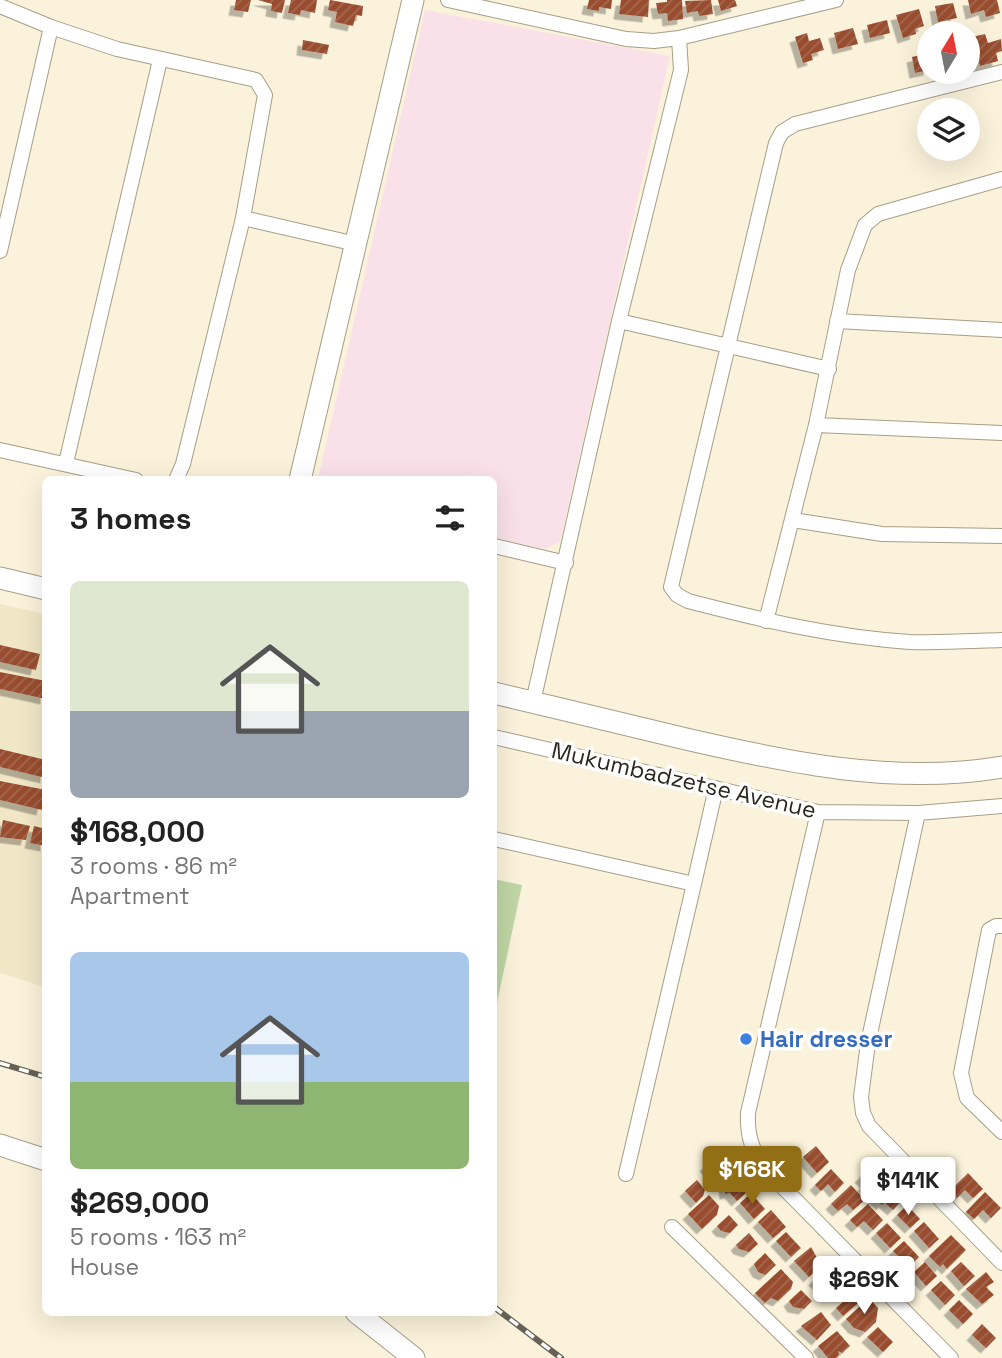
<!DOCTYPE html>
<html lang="en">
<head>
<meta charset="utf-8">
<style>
	:root { --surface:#fff; --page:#f6f6f6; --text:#222; --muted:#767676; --accent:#926e15 }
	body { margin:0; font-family:"Space Grotesk",sans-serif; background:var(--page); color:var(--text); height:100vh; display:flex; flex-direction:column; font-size:26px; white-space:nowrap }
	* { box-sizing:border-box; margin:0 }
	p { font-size:23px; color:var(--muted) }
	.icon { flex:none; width:38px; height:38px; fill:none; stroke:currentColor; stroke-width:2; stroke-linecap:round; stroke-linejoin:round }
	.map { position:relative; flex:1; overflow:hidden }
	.drawer { position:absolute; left:42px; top:476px; width:455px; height:840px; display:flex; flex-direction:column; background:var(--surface); border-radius:10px; box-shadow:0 7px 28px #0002 }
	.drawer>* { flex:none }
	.needle { width:46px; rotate:10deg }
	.fabs { position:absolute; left:917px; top:21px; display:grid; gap:14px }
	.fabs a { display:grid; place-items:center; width:63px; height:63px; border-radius:50%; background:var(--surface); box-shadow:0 7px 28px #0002; font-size:35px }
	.price { position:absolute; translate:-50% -60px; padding:0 16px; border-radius:7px; background:#fff; color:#222; font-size:23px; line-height:46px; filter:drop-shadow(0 2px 4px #0008) }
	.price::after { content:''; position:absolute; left:50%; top:42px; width:21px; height:16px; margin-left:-10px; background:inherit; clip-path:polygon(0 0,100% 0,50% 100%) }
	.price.selected { background:var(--accent); color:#fff }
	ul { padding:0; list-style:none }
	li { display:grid; align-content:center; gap:14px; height:371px; padding:0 28px }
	li span { display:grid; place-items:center; height:217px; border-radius:10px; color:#555 }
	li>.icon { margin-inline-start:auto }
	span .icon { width:126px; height:126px; fill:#fffc; stroke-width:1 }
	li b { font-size:30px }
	h2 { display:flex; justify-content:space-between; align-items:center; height:84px; padding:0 28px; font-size:30px }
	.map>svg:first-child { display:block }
</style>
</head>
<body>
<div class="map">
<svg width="1002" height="1358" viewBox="0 0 1002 1358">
	<defs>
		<pattern id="building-hatch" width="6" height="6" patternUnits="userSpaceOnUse" patternTransform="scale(1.75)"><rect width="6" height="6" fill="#994d2f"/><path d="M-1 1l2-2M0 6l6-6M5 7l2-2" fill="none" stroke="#a26952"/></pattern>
		<filter id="shadow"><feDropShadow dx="-5.5" dy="5.5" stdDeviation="0" flood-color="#0004"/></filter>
	</defs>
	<rect width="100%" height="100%" fill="#faf2da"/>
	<!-- commercial -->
	<path fill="#fae1e9" d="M 425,10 L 670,56 L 560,542 L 544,549 L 494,538 L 494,480 L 318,479 Z"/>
	<!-- built -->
	<path fill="#f1e7c7" d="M 0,604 L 45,614 L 45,987 L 0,973 Z"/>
	<!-- pitch -->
	<path fill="#c0d6a5" d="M 494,879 L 522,885 L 494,1017 Z"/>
	<!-- building -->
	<path fill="url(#building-hatch)" filter="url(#shadow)" d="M 236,0 L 251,0 L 248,12 L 234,10 Z
		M 258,0 L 285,0 L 282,13 L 271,11 L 272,4 Z
		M 291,0 L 317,0 L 315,13 L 301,10 L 300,15 L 288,13 Z
		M 330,0 L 363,6 L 362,16 L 356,15 L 353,26 L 335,22 L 337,12 L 328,10 Z
		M 589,0 L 612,0 L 611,9 L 599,7 L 599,11 L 587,9 Z
		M 621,0 L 649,0 L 648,17 L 619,14 Z
		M 667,0 L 682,0 L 683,19 L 668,21 L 667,13 L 658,14 L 656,3 L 667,2 Z
		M 711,0 L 713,14 L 699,16 L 698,11 L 687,13 L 685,1 Z
		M 718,0 L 735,0 L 737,6 L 721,11 Z
		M 968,0 L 997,0 L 1000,13 L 986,17 L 984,10 L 971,14 Z
		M 953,3 L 957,18 L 938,22 L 935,6 Z
		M 919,9 L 924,26 L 915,29 L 916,34 L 903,38 L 896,15 Z
		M 887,20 L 890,33 L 870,38 L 867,25 Z
		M 853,28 L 858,44 L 838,49 L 834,33 Z
		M 807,33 L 809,41 L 820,38 L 824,50 L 811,54 L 813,60 L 803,63 L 795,37 Z
		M 985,34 L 988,43 L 1001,39 L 1002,51 L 996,53 L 998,61 L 980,66 L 972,37 Z
		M 303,40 L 329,45 L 327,54 L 302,50 Z
		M 929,53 L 929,70 L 915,73 L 912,57 Z
		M 0,645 L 40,654 L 36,670 L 0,662 Z
		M 0,672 L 46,681 L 46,699 L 0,689 Z
		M 0,749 L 46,760 L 46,778 L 0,767 Z
		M 0,781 L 46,790 L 42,810 L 0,800 Z
		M 3,820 L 30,826 L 26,840 L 0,837 Z
		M 34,826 L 46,829 L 46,846 L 30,843 Z
		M 816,1146 L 829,1162 L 817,1173 L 803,1157 Z
		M 716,1156 L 729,1171 L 719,1181 L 705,1166 Z
		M 739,1166 L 749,1176 L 741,1183 L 748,1191 L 737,1201 L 730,1193 L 725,1194 L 724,1185 L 726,1180 Z
		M 870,1168 L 877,1174 L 883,1168 L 891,1176 L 871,1194 L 863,1186 L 866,1183 L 860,1177 Z
		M 831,1169 L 844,1183 L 835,1192 L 828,1184 L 821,1191 L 815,1185 Z
		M 897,1173 L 906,1182 L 895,1193 L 902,1200 L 893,1210 L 884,1202 L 882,1205 L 873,1197 Z
		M 968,1173 L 983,1189 L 973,1198 L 965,1190 L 957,1198 L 950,1191 Z
		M 697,1180 L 705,1190 L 703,1196 L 696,1203 L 685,1191 Z
		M 851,1185 L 865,1200 L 853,1210 L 847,1204 L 838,1211 L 831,1204 Z
		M 985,1192 L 1001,1208 L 991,1218 L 983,1210 L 974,1219 L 966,1212 Z
		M 751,1193 L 765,1209 L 754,1219 L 740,1203 Z
		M 709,1195 L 719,1206 L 717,1215 L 702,1229 L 688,1214 Z
		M 868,1204 L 883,1220 L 873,1230 L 864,1221 L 857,1227 L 850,1220 Z
		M 907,1205 L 920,1219 L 910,1228 L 897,1215 Z
		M 771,1210 L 786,1227 L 773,1238 L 758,1222 Z
		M 729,1215 L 738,1225 L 730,1233 L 721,1231 L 717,1226 Z
		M 924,1222 L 939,1239 L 929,1248 L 914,1231 Z
		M 887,1223 L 901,1238 L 890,1248 L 876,1233 Z
		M 786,1232 L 801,1248 L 791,1257 L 776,1241 Z
		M 749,1233 L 758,1244 L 749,1252 L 739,1249 L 736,1245 Z
		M 951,1235 L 966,1250 L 947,1269 L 943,1264 L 940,1267 L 929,1256 Z
		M 904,1241 L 919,1257 L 909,1267 L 893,1251 Z
		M 811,1247 L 821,1265 L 809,1277 L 794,1261 Z
		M 765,1253 L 776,1265 L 765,1275 L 758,1272 L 754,1264 Z
		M 925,1262 L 937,1276 L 926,1286 L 914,1272 Z
		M 961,1262 L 975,1276 L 964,1286 L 951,1271 Z
		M 781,1269 L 793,1282 L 791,1289 L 778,1301 L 771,1298 L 765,1303 L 755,1293 Z
		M 824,1270 L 838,1285 L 828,1295 L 814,1280 Z
		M 986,1272 L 994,1282 L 986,1287 L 994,1295 L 982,1304 L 966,1289 Z
		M 941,1281 L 955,1295 L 945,1305 L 931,1290 Z
		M 858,1289 L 865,1297 L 843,1316 L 836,1308 Z
		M 801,1290 L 812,1301 L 804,1309 L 793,1307 L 789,1301 Z
		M 869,1298 L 878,1308 L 876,1322 L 865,1332 L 854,1328 L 846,1319 Z
		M 959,1300 L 973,1314 L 963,1324 L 949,1310 Z
		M 821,1312 L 831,1325 L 817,1340 L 801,1326 Z
		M 982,1324 L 996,1338 L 986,1348 L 972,1335 Z
		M 878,1327 L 893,1342 L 883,1352 L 867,1337 Z
		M 837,1331 L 850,1346 L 842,1353 L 838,1351 L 839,1355 L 836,1358 L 828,1358 L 818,1346 Z"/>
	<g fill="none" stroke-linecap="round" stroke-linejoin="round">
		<defs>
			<path id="street" d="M 448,0 L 626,39 L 654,41 L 679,38 L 836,0
				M 0,6 L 51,27 L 117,49 L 256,80 L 265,95 L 243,218 L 183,464 L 176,480
				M 1002,72 L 795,124 L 782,132 L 776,143 L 671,587 L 677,595 L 688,601 C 761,620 834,637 910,642 C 941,643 972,641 1002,640
				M 243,218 L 356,244
				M 0,251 L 51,27
				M 619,321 L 829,369
				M 837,321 L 1002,330
				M 816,425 L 1002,433
				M 0,450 L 136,480
				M 66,463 L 160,60
				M 793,520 L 882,534 L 1002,536
				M 494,546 L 566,563
				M 766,621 L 816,425 L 848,270 L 865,225 L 878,214 L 1002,179
				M 533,702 L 619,321 L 681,70 L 679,38
				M 494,737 L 818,812 L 918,813 L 1002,806
				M 818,812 L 748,1113 C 747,1136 752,1152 767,1171 L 951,1358
				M 918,813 L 868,1043 L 861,1097 L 863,1113 L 869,1126 L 1002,1263
				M 494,839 L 694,884 L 716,788
				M 1002,926 L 996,926 L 989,930 L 961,1073 L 967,1098 L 1002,1132
				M 626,1174 L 694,884
				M 672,1227 L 806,1358"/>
			<path id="secondary" d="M 300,480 L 413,0
				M 0,578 L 46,589
				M 494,693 C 558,708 621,724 686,739 C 790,763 895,785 1002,767
				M 0,1145 L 46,1160
				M 356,1312 L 414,1358"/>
		</defs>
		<!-- street casing -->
		<use href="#street" stroke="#a69e88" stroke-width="16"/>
		<!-- secondary casing -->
		<use href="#secondary" stroke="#a69e88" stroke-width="23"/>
		<!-- street -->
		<use href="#street" stroke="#fff" stroke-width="14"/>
		<!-- secondary -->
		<use href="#secondary" stroke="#fff" stroke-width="21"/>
		<defs>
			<path id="rail" d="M 0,1063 L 46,1077
				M 494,1307 L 561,1358"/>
		</defs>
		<!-- rail casing -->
		<use href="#rail" stroke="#676255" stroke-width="6"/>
		<!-- rail -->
		<use href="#rail" stroke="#fff" stroke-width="3.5" stroke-dasharray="10" stroke-linecap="butt"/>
	</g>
	<!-- markers -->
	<circle fill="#3f7fe0" stroke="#fff" stroke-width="2.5" cx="746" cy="1039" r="7"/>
	<g text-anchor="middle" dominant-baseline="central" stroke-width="7" stroke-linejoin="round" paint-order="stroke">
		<!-- street labels -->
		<g font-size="23" fill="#2a271e" stroke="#fff">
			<text transform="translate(684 780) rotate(13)">Mukumbadzetse Avenue</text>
		</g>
		<!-- shop labels -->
		<g font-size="23" font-weight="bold" fill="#366cbe" stroke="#fff" text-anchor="start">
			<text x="760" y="1039">Hair dresser</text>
		</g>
	</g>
</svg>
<div class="fabs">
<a><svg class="needle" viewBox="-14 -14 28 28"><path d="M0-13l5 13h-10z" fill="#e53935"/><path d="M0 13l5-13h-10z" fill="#767676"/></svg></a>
<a><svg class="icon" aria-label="layers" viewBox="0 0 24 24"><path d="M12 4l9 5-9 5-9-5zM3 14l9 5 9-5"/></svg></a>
</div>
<b class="price selected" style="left:752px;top:1206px">$168K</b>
<b class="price" style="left:908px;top:1217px">$141K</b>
<b class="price" style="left:864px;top:1316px">$269K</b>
<section class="drawer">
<h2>3 homes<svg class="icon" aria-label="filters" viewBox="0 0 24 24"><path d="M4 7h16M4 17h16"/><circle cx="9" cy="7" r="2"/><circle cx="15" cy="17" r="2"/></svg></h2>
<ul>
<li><span style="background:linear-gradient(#dfe7d0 60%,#9aa5b1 0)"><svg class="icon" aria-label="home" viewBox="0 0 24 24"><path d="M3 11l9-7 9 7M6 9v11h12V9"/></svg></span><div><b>$168,000</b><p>3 rooms · 86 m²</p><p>Apartment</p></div></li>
<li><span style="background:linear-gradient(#a9c7e8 60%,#8fb573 0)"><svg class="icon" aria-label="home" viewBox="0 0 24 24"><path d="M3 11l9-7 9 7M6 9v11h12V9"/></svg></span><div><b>$269,000</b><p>5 rooms · 163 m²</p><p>House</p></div></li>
</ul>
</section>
</div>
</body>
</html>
